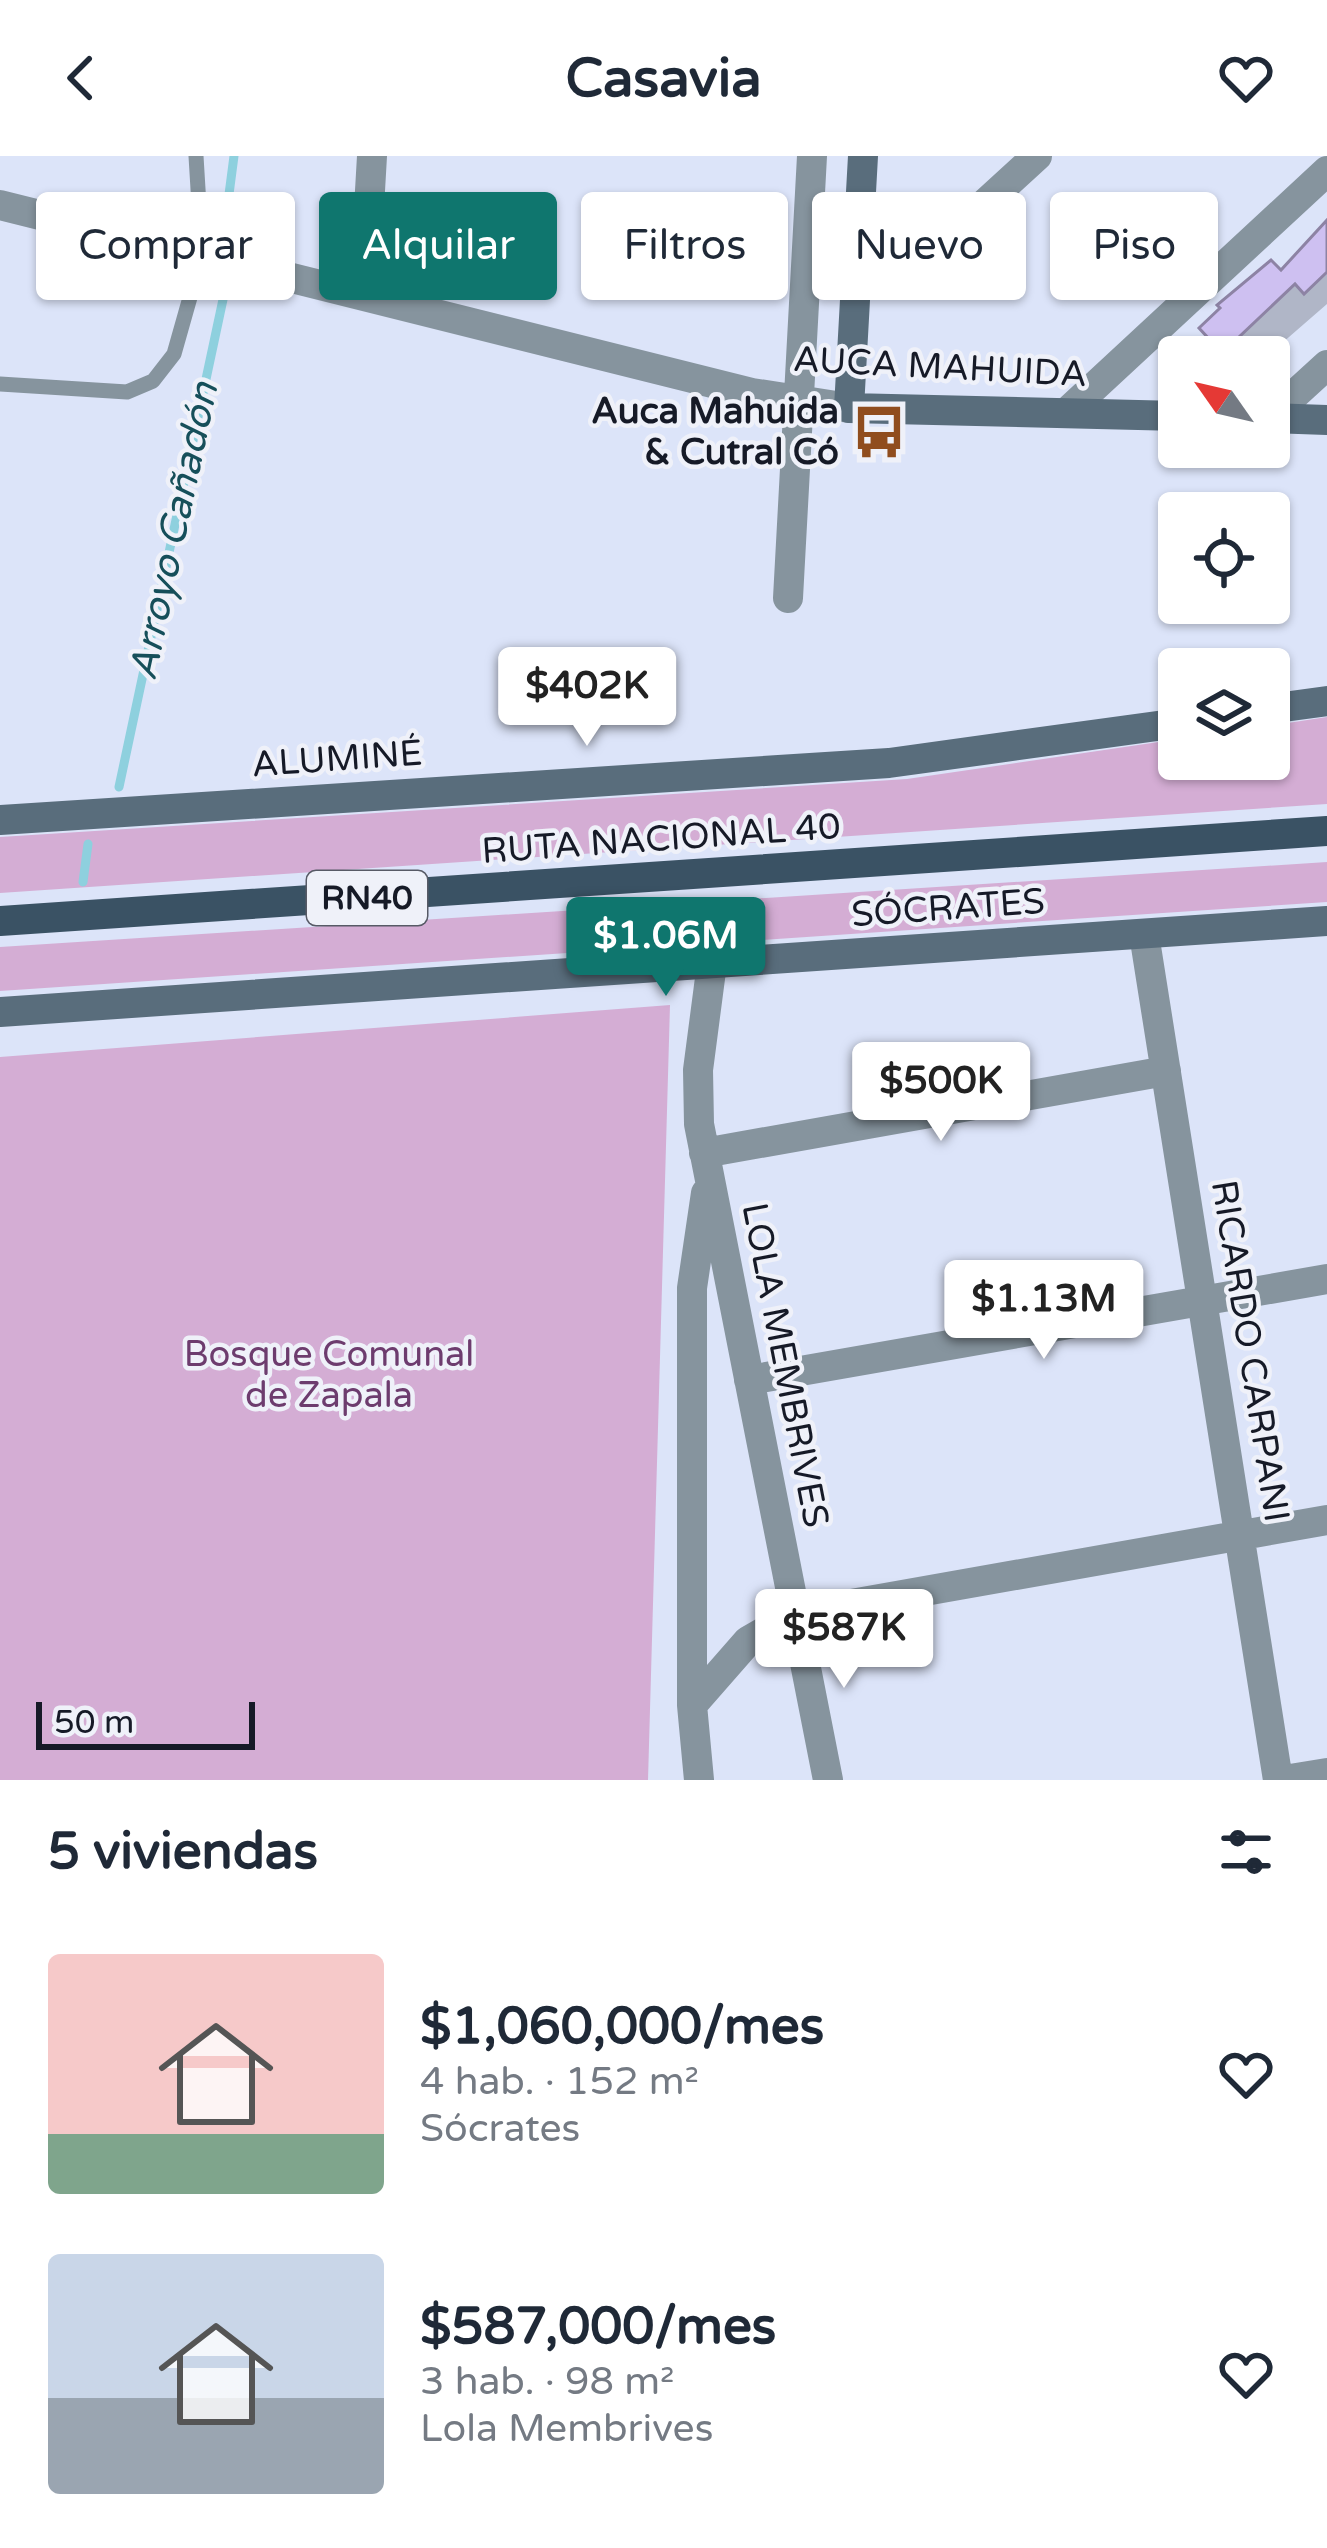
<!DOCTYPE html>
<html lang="es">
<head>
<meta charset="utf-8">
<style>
	:root { --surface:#fff; --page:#f6f6f7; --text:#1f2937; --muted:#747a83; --accent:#0f766e }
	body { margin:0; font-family:"Varela Round",sans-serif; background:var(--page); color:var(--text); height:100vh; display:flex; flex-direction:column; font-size:45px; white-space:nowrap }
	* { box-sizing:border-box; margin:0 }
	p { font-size:39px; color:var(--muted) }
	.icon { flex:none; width:66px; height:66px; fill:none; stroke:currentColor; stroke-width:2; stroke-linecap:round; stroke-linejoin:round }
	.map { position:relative; height:1624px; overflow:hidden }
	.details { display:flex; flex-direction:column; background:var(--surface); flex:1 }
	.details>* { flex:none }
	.top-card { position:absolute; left:36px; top:36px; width:1257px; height:108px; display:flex; gap:24px }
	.needle { width:78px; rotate:304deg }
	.fabs { position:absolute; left:1158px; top:180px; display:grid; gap:24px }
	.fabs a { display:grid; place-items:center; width:132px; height:132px; border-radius:12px; background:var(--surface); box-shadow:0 3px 9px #0004; font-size:60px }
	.scale { position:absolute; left:36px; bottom:30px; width:219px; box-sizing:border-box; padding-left:12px; border:6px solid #161a27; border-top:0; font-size:33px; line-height:42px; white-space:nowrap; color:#161a27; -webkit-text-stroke:9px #eff1f9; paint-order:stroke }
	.price { position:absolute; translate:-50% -102px; padding:0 27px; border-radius:12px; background:#fff; color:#222; font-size:39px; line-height:78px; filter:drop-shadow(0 3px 6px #0008) }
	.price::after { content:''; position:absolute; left:50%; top:72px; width:36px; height:27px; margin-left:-18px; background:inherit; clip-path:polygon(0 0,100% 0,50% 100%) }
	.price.selected { background:var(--accent); color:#fff }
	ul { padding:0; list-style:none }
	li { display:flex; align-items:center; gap:36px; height:300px; padding:0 48px }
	li span { display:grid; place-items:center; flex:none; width:336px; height:240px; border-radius:12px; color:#555 }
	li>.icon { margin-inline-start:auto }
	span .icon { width:144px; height:144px; fill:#fffc; stroke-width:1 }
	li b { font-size:51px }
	h2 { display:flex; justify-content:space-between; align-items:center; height:144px; padding:0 48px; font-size:51px }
	.tag { padding:0 42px; border-radius:12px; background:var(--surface); box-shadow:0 3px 9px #0004; font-size:42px; line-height:108px }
	.tag.selected { background:var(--accent); color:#fff }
	header { display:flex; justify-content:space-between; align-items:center; height:156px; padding:0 48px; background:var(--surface); font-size:54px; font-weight:700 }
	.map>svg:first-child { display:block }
</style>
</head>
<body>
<header><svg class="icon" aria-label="back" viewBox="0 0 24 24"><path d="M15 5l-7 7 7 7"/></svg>Casavia<svg class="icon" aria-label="heart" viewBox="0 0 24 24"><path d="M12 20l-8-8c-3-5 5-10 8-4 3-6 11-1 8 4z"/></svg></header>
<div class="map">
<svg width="1327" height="1624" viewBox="0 0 1327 1624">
	<rect width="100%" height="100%" fill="#dce4f9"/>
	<!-- green -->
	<path fill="#d4add4" d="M 1327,561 L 1327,648 L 0,737 L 0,681 L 907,623 L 1179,583 L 1179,603 L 1269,603 L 1269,570 Z
		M 1327,706 L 1327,746 L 0,835 L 0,791 Z
		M 670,849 L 648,1624 L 0,1624 L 0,901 Z"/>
	<!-- shadow -->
	<path fill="#0003" d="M 1327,71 L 1327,148 L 1266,201 L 1236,201 L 1224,194 L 1272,108 L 1285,115 Z"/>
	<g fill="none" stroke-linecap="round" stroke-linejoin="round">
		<!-- stream -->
		<path stroke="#8ed0de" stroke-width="9" d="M 231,87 L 228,46 L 234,0
			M 119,631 L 228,120
			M 83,726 L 88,688"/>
	</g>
	<!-- building -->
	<path fill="#cec0f1" stroke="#8d83a4" stroke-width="3" d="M 1327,64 L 1327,116 L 1304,138 L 1295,128 L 1222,197 L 1199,172 L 1220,152 L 1217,149 L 1271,104 L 1281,114 Z"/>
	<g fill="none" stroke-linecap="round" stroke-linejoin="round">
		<!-- lane -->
		<path stroke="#86949e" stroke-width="15" d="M 0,228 L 127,236 L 153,225 L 174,198 L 202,99 L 196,0"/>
		<!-- street -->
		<path stroke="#86949e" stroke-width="30" d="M 0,49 L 752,237 L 849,252
			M 856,129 L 887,128 L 909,117 L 1037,0
			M 364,139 L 372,0
			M 1066,257 L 1327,15
			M 1269,262 L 1327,209
			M 788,442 L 812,0
			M 1144,778 L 1278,1624
			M 712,807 L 698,914 L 699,968 L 828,1624
			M 704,997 L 1166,915
			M 749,1224 L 1327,1123
			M 692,1549 L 748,1485 L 795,1458 L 1327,1364
			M 699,1624 L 692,1549 L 692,1132 L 706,1037
			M 1284,1624 L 1327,1617"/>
		<!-- secondary -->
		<path stroke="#596d7c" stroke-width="30" d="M 863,0 L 849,252 L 1179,260
			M 1269,262 L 1327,264
			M 1269,553 L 1327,545
			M 0,664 L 889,607 L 1179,567
			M 0,856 L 1327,765"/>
		<!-- primary -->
		<path stroke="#3a5264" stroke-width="30" d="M 0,765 L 1327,675"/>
	</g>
	<!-- icons -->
	<defs>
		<symbol id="bus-bare" viewBox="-9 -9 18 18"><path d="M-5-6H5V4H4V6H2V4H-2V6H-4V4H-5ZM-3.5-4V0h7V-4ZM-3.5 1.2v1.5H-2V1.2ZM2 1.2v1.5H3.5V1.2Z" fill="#904d1e" stroke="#eff1f9" stroke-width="2.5" paint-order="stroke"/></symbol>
	</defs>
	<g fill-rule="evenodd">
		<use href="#bus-bare" x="841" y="238" width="76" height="76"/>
	</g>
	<g text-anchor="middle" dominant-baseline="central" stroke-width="9" stroke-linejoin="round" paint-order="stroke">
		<!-- shield labels -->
		<rect fill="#eff1f9" stroke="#575a66" stroke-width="3" x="307" y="715" width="120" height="54" rx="9"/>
		<g font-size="33" font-weight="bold" fill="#161a27">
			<text x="367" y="742">RN40</text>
		</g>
		<!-- street labels -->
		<g font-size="36" fill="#161a27" stroke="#eff1f9">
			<text transform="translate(940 211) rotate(3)">AUCA MAHUIDA</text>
			<text transform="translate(337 603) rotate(-4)">ALUMINÉ</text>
			<text transform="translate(661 683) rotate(-4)">RUTA NACIONAL 40</text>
			<text transform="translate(948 752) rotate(-4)">SÓCRATES</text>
			<text transform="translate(1250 1195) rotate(81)">RICARDO CARPANI</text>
			<text transform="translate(785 1209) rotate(79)">LOLA MEMBRIVES</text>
		</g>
		<!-- poi labels -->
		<g font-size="36" font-weight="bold" fill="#161a27" stroke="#eff1f9" text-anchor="end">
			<text x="839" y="255">Auca Mahuida<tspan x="839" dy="41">&amp; Cutral Có</tspan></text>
		</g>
		<!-- park labels -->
		<g font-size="36" fill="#6d3c6e" stroke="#eff1f9">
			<text x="329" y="1198">Bosque Comunal<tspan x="329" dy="41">de Zapala</tspan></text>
		</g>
		<!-- water labels -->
		<g font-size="39" font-style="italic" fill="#164f5a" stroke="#eff1f9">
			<text transform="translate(174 375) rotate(-78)">Arroyo Cañadón</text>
		</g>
	</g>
</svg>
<div class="fabs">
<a><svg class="needle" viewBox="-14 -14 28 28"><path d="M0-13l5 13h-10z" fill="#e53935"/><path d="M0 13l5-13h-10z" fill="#747a83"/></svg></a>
<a><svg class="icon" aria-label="locate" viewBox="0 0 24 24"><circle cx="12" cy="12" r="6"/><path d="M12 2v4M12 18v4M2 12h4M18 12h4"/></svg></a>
<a><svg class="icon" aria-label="layers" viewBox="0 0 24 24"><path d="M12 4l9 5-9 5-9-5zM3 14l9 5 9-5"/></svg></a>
</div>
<div class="scale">50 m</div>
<b class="price" style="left:587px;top:593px">$402K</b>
<b class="price selected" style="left:666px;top:843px">$1.06M</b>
<b class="price" style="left:941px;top:988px">$500K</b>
<b class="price" style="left:1044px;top:1206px">$1.13M</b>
<b class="price" style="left:844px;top:1535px">$587K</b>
<div class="top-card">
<a class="tag">Comprar</a>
<a class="tag selected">Alquilar</a>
<a class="tag">Filtros</a>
<a class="tag">Nuevo</a>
<a class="tag">Piso</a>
</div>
</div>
<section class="details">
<h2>5 viviendas<svg class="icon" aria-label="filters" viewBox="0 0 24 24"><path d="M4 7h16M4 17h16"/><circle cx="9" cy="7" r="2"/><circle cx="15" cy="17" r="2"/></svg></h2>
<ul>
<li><span style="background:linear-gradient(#f6c9c9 75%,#7fa58c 0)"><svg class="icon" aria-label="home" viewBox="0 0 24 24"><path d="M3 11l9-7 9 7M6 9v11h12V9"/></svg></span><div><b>$1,060,000/mes</b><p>4 hab. · 152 m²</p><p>Sócrates</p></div><svg class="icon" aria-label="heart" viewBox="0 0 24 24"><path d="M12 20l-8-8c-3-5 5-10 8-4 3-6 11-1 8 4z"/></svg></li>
<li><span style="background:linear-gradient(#c9d6e8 60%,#9aa5b1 0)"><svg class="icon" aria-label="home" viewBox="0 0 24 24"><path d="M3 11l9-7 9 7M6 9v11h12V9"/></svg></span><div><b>$587,000/mes</b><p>3 hab. · 98 m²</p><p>Lola Membrives</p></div><svg class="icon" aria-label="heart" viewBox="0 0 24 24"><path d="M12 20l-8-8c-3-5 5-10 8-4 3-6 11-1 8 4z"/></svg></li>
</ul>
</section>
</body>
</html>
